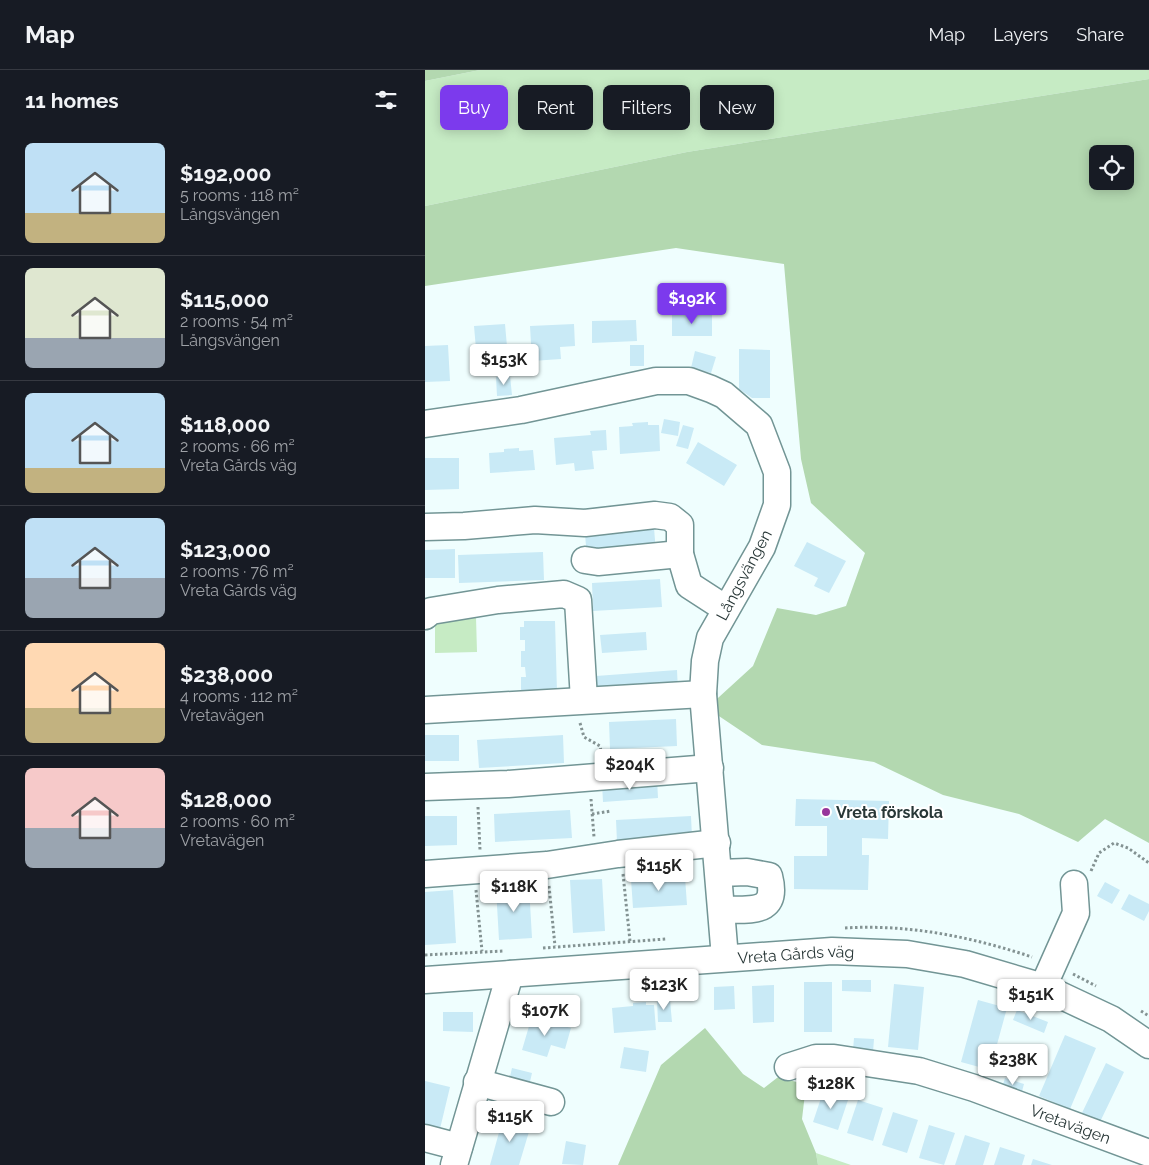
<!DOCTYPE html>
<html lang="en">
<head>
<meta charset="utf-8">
<style>
	:root { --surface:#171b24; --page:#242831; --text:#f1f3f6; --muted:#9ea1a6; --line:#363941; --accent:#7c3aed }
	body { margin:0; font-family:Raleway,sans-serif; background:var(--page); color:var(--text); height:100vh; display:flex; flex-direction:column; font-size:19px; white-space:nowrap }
	* { box-sizing:border-box; margin:0 }
	p { font-size:16px; color:var(--muted) }
	.icon { flex:none; width:28px; height:28px; fill:none; stroke:currentColor; stroke-width:2; stroke-linecap:round; stroke-linejoin:round }
	.map { position:relative; flex:1; overflow:hidden }
	.panel { display:flex; flex-direction:column; background:var(--surface); width:425px }
	.panel>* { flex:none }
	.hud { position:absolute; left:15px; top:15px; width:475px; height:45px; display:flex; gap:10px }
	.buttons { position:absolute; left:664px; top:75px; display:grid; gap:10px }
	.buttons a { display:grid; place-items:center; width:45px; height:45px; border-radius:8px; background:var(--surface); box-shadow:0 2px 12px #0003; font-size:25px }
	.price { position:absolute; translate:-50% -42px; padding:0 11px; border-radius:5px; background:#fff; color:#222; font-size:16px; line-height:32px; filter:drop-shadow(0 1px 2px #0008) }
	.price::after { content:''; position:absolute; left:50%; top:30px; width:15px; height:11px; margin-left:-8px; background:inherit; clip-path:polygon(0 0,100% 0,50% 100%) }
	.price.active { background:var(--accent); color:#fff }
	ul { padding:0; list-style:none }
	li { display:flex; align-items:center; gap:15px; height:125px; padding:0 25px }
	li+li { border-top:1px solid var(--line) }
	li span { display:grid; place-items:center; flex:none; width:140px; height:100px; border-radius:8px; color:#555 }
	li>.icon { margin-inline-start:auto }
	span .icon { width:60px; height:60px; fill:#fffc; stroke-width:1 }
	li b { font-size:21px }
	h2 { display:flex; justify-content:space-between; align-items:center; height:60px; padding:0 25px; font-size:21px }
	.chip { padding:0 18px; border-radius:8px; background:var(--surface); box-shadow:0 2px 12px #0003; font-size:18px; line-height:45px }
	.chip.active { background:var(--accent); color:#fff }
	header { display:flex; align-items:center; gap:30px; box-sizing:border-box; height:70px; padding:0 25px; background:var(--surface); border-bottom:1px solid var(--line) }
	header strong { font-size:24px }
	nav { display:flex; gap:28px; margin-inline-start:auto; font-size:18px }
	main { display:flex; flex:1; min-height:0 }
	.map>svg:first-child { display:block }
</style>
</head>
<body>
<header>
<strong>Map</strong>
<nav><a>Map</a><a>Layers</a><a>Share</a></nav>
</header>
<main>
<section class="panel">
<h2>11 homes<svg class="icon" aria-label="filters" viewBox="0 0 24 24"><path d="M4 7h16M4 17h16"/><circle cx="9" cy="7" r="2"/><circle cx="15" cy="17" r="2"/></svg></h2>
<ul>
<li><span style="background:linear-gradient(#bfe0f5 70%,#c2b280 0)"><svg class="icon" aria-label="home" viewBox="0 0 24 24"><path d="M3 11l9-7 9 7M6 9v11h12V9"/></svg></span><div><b>$192,000</b><p>5 rooms · 118 m²</p><p>Långsvängen</p></div></li>
<li><span style="background:linear-gradient(#dfe7d0 70%,#9aa5b1 0)"><svg class="icon" aria-label="home" viewBox="0 0 24 24"><path d="M3 11l9-7 9 7M6 9v11h12V9"/></svg></span><div><b>$115,000</b><p>2 rooms · 54 m²</p><p>Långsvängen</p></div></li>
<li><span style="background:linear-gradient(#bfe0f5 75%,#c2b280 0)"><svg class="icon" aria-label="home" viewBox="0 0 24 24"><path d="M3 11l9-7 9 7M6 9v11h12V9"/></svg></span><div><b>$118,000</b><p>2 rooms · 66 m²</p><p>Vreta Gårds väg</p></div></li>
<li><span style="background:linear-gradient(#bfe0f5 60%,#9aa5b1 0)"><svg class="icon" aria-label="home" viewBox="0 0 24 24"><path d="M3 11l9-7 9 7M6 9v11h12V9"/></svg></span><div><b>$123,000</b><p>2 rooms · 76 m²</p><p>Vreta Gårds väg</p></div></li>
<li><span style="background:linear-gradient(#ffd9b3 65%,#c2b280 0)"><svg class="icon" aria-label="home" viewBox="0 0 24 24"><path d="M3 11l9-7 9 7M6 9v11h12V9"/></svg></span><div><b>$238,000</b><p>4 rooms · 112 m²</p><p>Vretavägen</p></div></li>
<li><span style="background:linear-gradient(#f6c9c9 60%,#9aa5b1 0)"><svg class="icon" aria-label="home" viewBox="0 0 24 24"><path d="M3 11l9-7 9 7M6 9v11h12V9"/></svg></span><div><b>$128,000</b><p>2 rooms · 60 m²</p><p>Vretavägen</p></div></li>
</ul>
</section>
<div class="map">
<svg width="724" height="1095" viewBox="0 0 724 1095">
	<rect width="100%" height="100%" fill="#effefe"/>
	<!-- green -->
	<path fill="#c6ebc4" d="M 55,0 L 724,0 L 724,9 L 262,82 L 0,136 L 0,11 Z
		M 51,547 L 52,582 L 10,583 L 10,551 Z
		M 391,1083 L 426,1095 L 393,1095 Z"/>
	<!-- forest -->
	<path fill="#b3d8b0" fill-rule="evenodd" d="M 0,0 L 55,0 L 0,11 Z
		M 724,9 L 724,773 L 680,749 L 653,772 L 594,744 L 518,725 L 449,692 L 337,675 L 282,638 L 328,596 L 352,538 L 391,545 L 421,536 L 440,483 L 386,433 L 376,389 L 359,194 L 251,178 L 0,216 L 0,136 L 262,82 ZM 672,84 L 700,84 L 700,111 L 672,111 Z
		M 280,958 L 318,1004 L 339,1018 L 357,1004 L 368,1011 L 381,1015 L 377,1049 L 391,1083 L 393,1095 L 193,1095 L 236,995 Z"/>
	<!-- building -->
	<path fill="#c9eaf6" d="M 247,243 L 287,243 L 287,266 L 247,266 Z
		M 211,250 L 212,271 L 167,273 L 167,251 Z
		M 80,254 L 84,299 L 53,302 L 49,256 Z
		M 149,254 L 150,276 L 135,277 L 136,289 L 107,291 L 105,256 Z
		M 23,275 L 25,311 L 0,312 L 0,276 Z
		M 205,275 L 219,275 L 219,296 L 205,296 Z
		M 314,279 L 345,280 L 345,328 L 327,328 L 314,319 Z
		M 270,281 L 291,287 L 286,303 L 266,298 Z
		M 85,306 L 87,325 L 72,326 L 71,307 Z
		M 239,349 L 255,352 L 253,366 L 236,363 Z
		M 223,352 L 223,355 L 234,355 L 235,381 L 195,384 L 194,357 L 208,356 L 207,353 Z
		M 258,355 L 269,358 L 263,379 L 251,376 Z
		M 181,360 L 182,380 L 167,381 L 169,399 L 150,401 L 149,393 L 131,395 L 129,368 L 166,365 L 165,361 Z
		M 273,372 L 312,395 L 299,416 L 261,393 Z
		M 94,378 L 94,381 L 108,380 L 110,400 L 65,403 L 64,383 L 79,382 L 79,379 Z
		M 0,388 L 34,388 L 34,419 L 0,420 Z
		M 229,458 L 231,482 L 162,488 L 160,464 Z
		M 382,472 L 421,491 L 404,523 L 389,516 L 393,508 L 369,496 Z
		M 30,479 L 30,508 L 0,508 L 0,480 Z
		M 118,482 L 119,510 L 34,513 L 33,485 Z
		M 235,509 L 237,537 L 168,541 L 167,513 Z
		M 99,551 L 130,551 L 132,622 L 96,621 L 96,607 L 101,607 L 100,597 L 96,597 L 96,581 L 100,581 L 100,570 L 95,570 L 95,557 L 99,557 Z
		M 221,562 L 222,580 L 177,583 L 175,565 Z
		M 252,600 L 253,621 L 172,626 L 171,606 Z
		M 251,649 L 252,676 L 185,679 L 184,652 Z
		M 0,665 L 34,665 L 34,691 L 0,691 Z
		M 138,665 L 139,693 L 54,698 L 52,670 Z
		M 232,709 L 233,728 L 178,732 L 177,713 Z
		M 371,729 L 464,731 L 463,769 L 437,768 L 437,785 L 444,785 L 443,820 L 369,819 L 369,786 L 402,786 L 402,756 L 370,756 Z
		M 145,740 L 147,768 L 70,772 L 69,744 Z
		M 0,746 L 32,746 L 32,775 L 0,776 Z
		M 266,746 L 267,767 L 192,772 L 191,750 Z
		M 260,807 L 262,835 L 208,838 L 206,809 Z
		M 177,809 L 180,861 L 148,863 L 145,810 Z
		M 680,812 L 695,820 L 687,834 L 672,826 Z
		M 104,816 L 107,868 L 74,870 L 71,818 Z
		M 28,820 L 31,873 L 0,875 L 0,822 Z
		M 704,824 L 724,834 L 724,841 L 719,851 L 696,839 Z
		M 417,910 L 446,910 L 446,922 L 417,921 Z
		M 379,912 L 407,912 L 407,962 L 379,962 Z
		M 469,914 L 499,917 L 493,980 L 463,977 Z
		M 349,915 L 349,952 L 328,953 L 327,916 Z
		M 309,916 L 310,939 L 289,940 L 289,917 Z
		M 232,930 L 245,930 L 247,952 L 233,952 Z
		M 553,930 L 582,938 L 565,1000 L 536,992 Z
		M 221,932 L 221,935 L 229,935 L 231,960 L 189,963 L 187,938 L 208,936 L 208,933 Z
		M 592,940 L 623,952 L 619,963 L 588,950 Z
		M 18,942 L 48,942 L 48,962 L 18,961 Z
		M 107,946 L 146,958 L 140,979 L 126,975 L 122,987 L 97,980 Z
		M 640,965 L 671,978 L 645,1039 L 614,1026 Z
		M 429,968 L 449,969 L 448,982 L 428,980 Z
		M 199,977 L 224,981 L 221,1002 L 195,998 Z
		M 681,993 L 699,1002 L 674,1054 L 656,1045 Z
		M 87,998 L 107,1003 L 104,1016 L 84,1011 Z
		M 580,1008 L 599,1014 L 596,1025 L 577,1018 Z
		M 0,1011 L 25,1017 L 14,1063 L 0,1059 Z
		M 399,1019 L 424,1027 L 413,1060 L 388,1052 Z
		M 433,1030 L 458,1038 L 448,1071 L 422,1063 Z
		M 468,1042 L 493,1050 L 482,1083 L 457,1075 Z
		M 78,1048 L 106,1055 L 94,1095 L 65,1095 Z
		M 504,1055 L 530,1063 L 519,1095 L 494,1088 Z
		M 540,1065 L 565,1073 L 558,1095 L 530,1095 Z
		M 141,1071 L 161,1075 L 158,1095 L 137,1094 Z
		M 575,1077 L 600,1085 L 597,1095 L 569,1095 Z
		M 608,1089 L 627,1095 L 606,1095 Z"/>
	<g fill="none" stroke-linecap="round" stroke-linejoin="round">
		<defs>
			<g id="minor">
				<path d="M 0,354 L 96,340 L 231,311 L 264,311 L 286,319 L 299,325 L 334,355 L 352,402 L 352,435 L 337,477 L 285,568 L 280,591 L 278,624 L 300,888"/>
				<path d="M 0,457 L 39,456 L 110,450 L 160,453 L 230,445 L 245,447 L 255,455 L 255,484 L 264,515 L 301,539"/>
				<path d="M 160,490 L 173,492 L 255,484"/>
				<path d="M 0,546 L 6,541 L 73,530 L 139,524 L 153,530 L 159,630"/>
				<path d="M 0,640 L 278,624"/>
				<path d="M 0,717 L 83,714 L 285,698"/>
				<path d="M 294,803 L 322,802 L 344,806 C 354,845 326,839 297,840"/>
				<path d="M 0,804 L 122,795 L 193,784 L 292,773"/>
				<path id="s1" d="M 0,910 L 407,881 L 482,884 L 540,894 L 618,917 L 686,949 L 724,975"/>
				<path d="M 618,917 L 651,843 L 649,814"/>
				<path id="s2" d="M 363,997 L 391,988 L 409,988 L 494,1001 L 549,1018 L 724,1083"/>
				<path d="M 52,1012 L 126,1032"/>
				<path d="M 0,1068 L 34,1077"/>
				<path d="M 29,1095 L 85,904"/>
			</g>
		</defs>
		<!-- minor casing -->
		<use href="#minor" stroke="#729595" stroke-width="29"/>
		<!-- path -->
		<path stroke="#849393" stroke-width="3" stroke-dasharray="2.5 2.5" stroke-linecap="butt" d="M 155,653 L 159,667 L 175,676 L 177,686
			M 166,729 L 169,767
			M 53,737 L 55,780
			M 167,744 L 186,741
			M 666,801 L 674,783 L 689,773 L 703,778 L 724,793
			M 198,804 L 205,871
			M 124,816 L 130,876
			M 51,820 L 57,881
			M 420,858 C 484,854 547,867 607,887
			M 118,878 L 241,869
			M 0,885 L 79,881
			M 648,904 L 671,916
			M 716,941 L 724,946"/>
		<!-- minor -->
		<use href="#minor" stroke="#fff" stroke-width="26"/>
	</g>
	<!-- markers -->
	<circle fill="#98359b" stroke="#fff" stroke-width="2" cx="401" cy="742" r="5"/>
	<g text-anchor="middle" dominant-baseline="central" stroke-width="4" stroke-linejoin="round" paint-order="stroke">
		<!-- street labels -->
		<g font-size="16" fill="#283737" stroke="#fff">
			<text transform="translate(319 505) rotate(-62)">Långsvängen</text>
			<text stroke="none"><textPath href="#s1" startOffset="372">Vreta Gårds väg</textPath></text>
			<text stroke="none"><textPath href="#s2" startOffset="294">Vretavägen</textPath></text>
		</g>
		<!-- poi labels -->
		<g font-size="16" font-weight="bold" fill="#283737" stroke="#fff" text-anchor="start">
			<text x="411" y="742">Vreta förskola</text>
		</g>
	</g>
</svg>
<div class="buttons">
<a><svg class="icon" aria-label="locate" viewBox="0 0 24 24"><circle cx="12" cy="12" r="6"/><path d="M12 2v4M12 18v4M2 12h4M18 12h4"/></svg></a>
</div>
<b class="price active" style="left:267px;top:255px">$192K</b>
<b class="price" style="left:79px;top:316px">$153K</b>
<b class="price" style="left:205px;top:721px">$204K</b>
<b class="price" style="left:234px;top:822px">$115K</b>
<b class="price" style="left:89px;top:843px">$118K</b>
<b class="price" style="left:239px;top:941px">$123K</b>
<b class="price" style="left:606px;top:951px">$151K</b>
<b class="price" style="left:120px;top:967px">$107K</b>
<b class="price" style="left:588px;top:1016px">$238K</b>
<b class="price" style="left:406px;top:1040px">$128K</b>
<b class="price" style="left:85px;top:1073px">$115K</b>
<div class="hud">
<a class="chip active">Buy</a>
<a class="chip">Rent</a>
<a class="chip">Filters</a>
<a class="chip">New</a>
</div>
</div>
</main>
</body>
</html>
